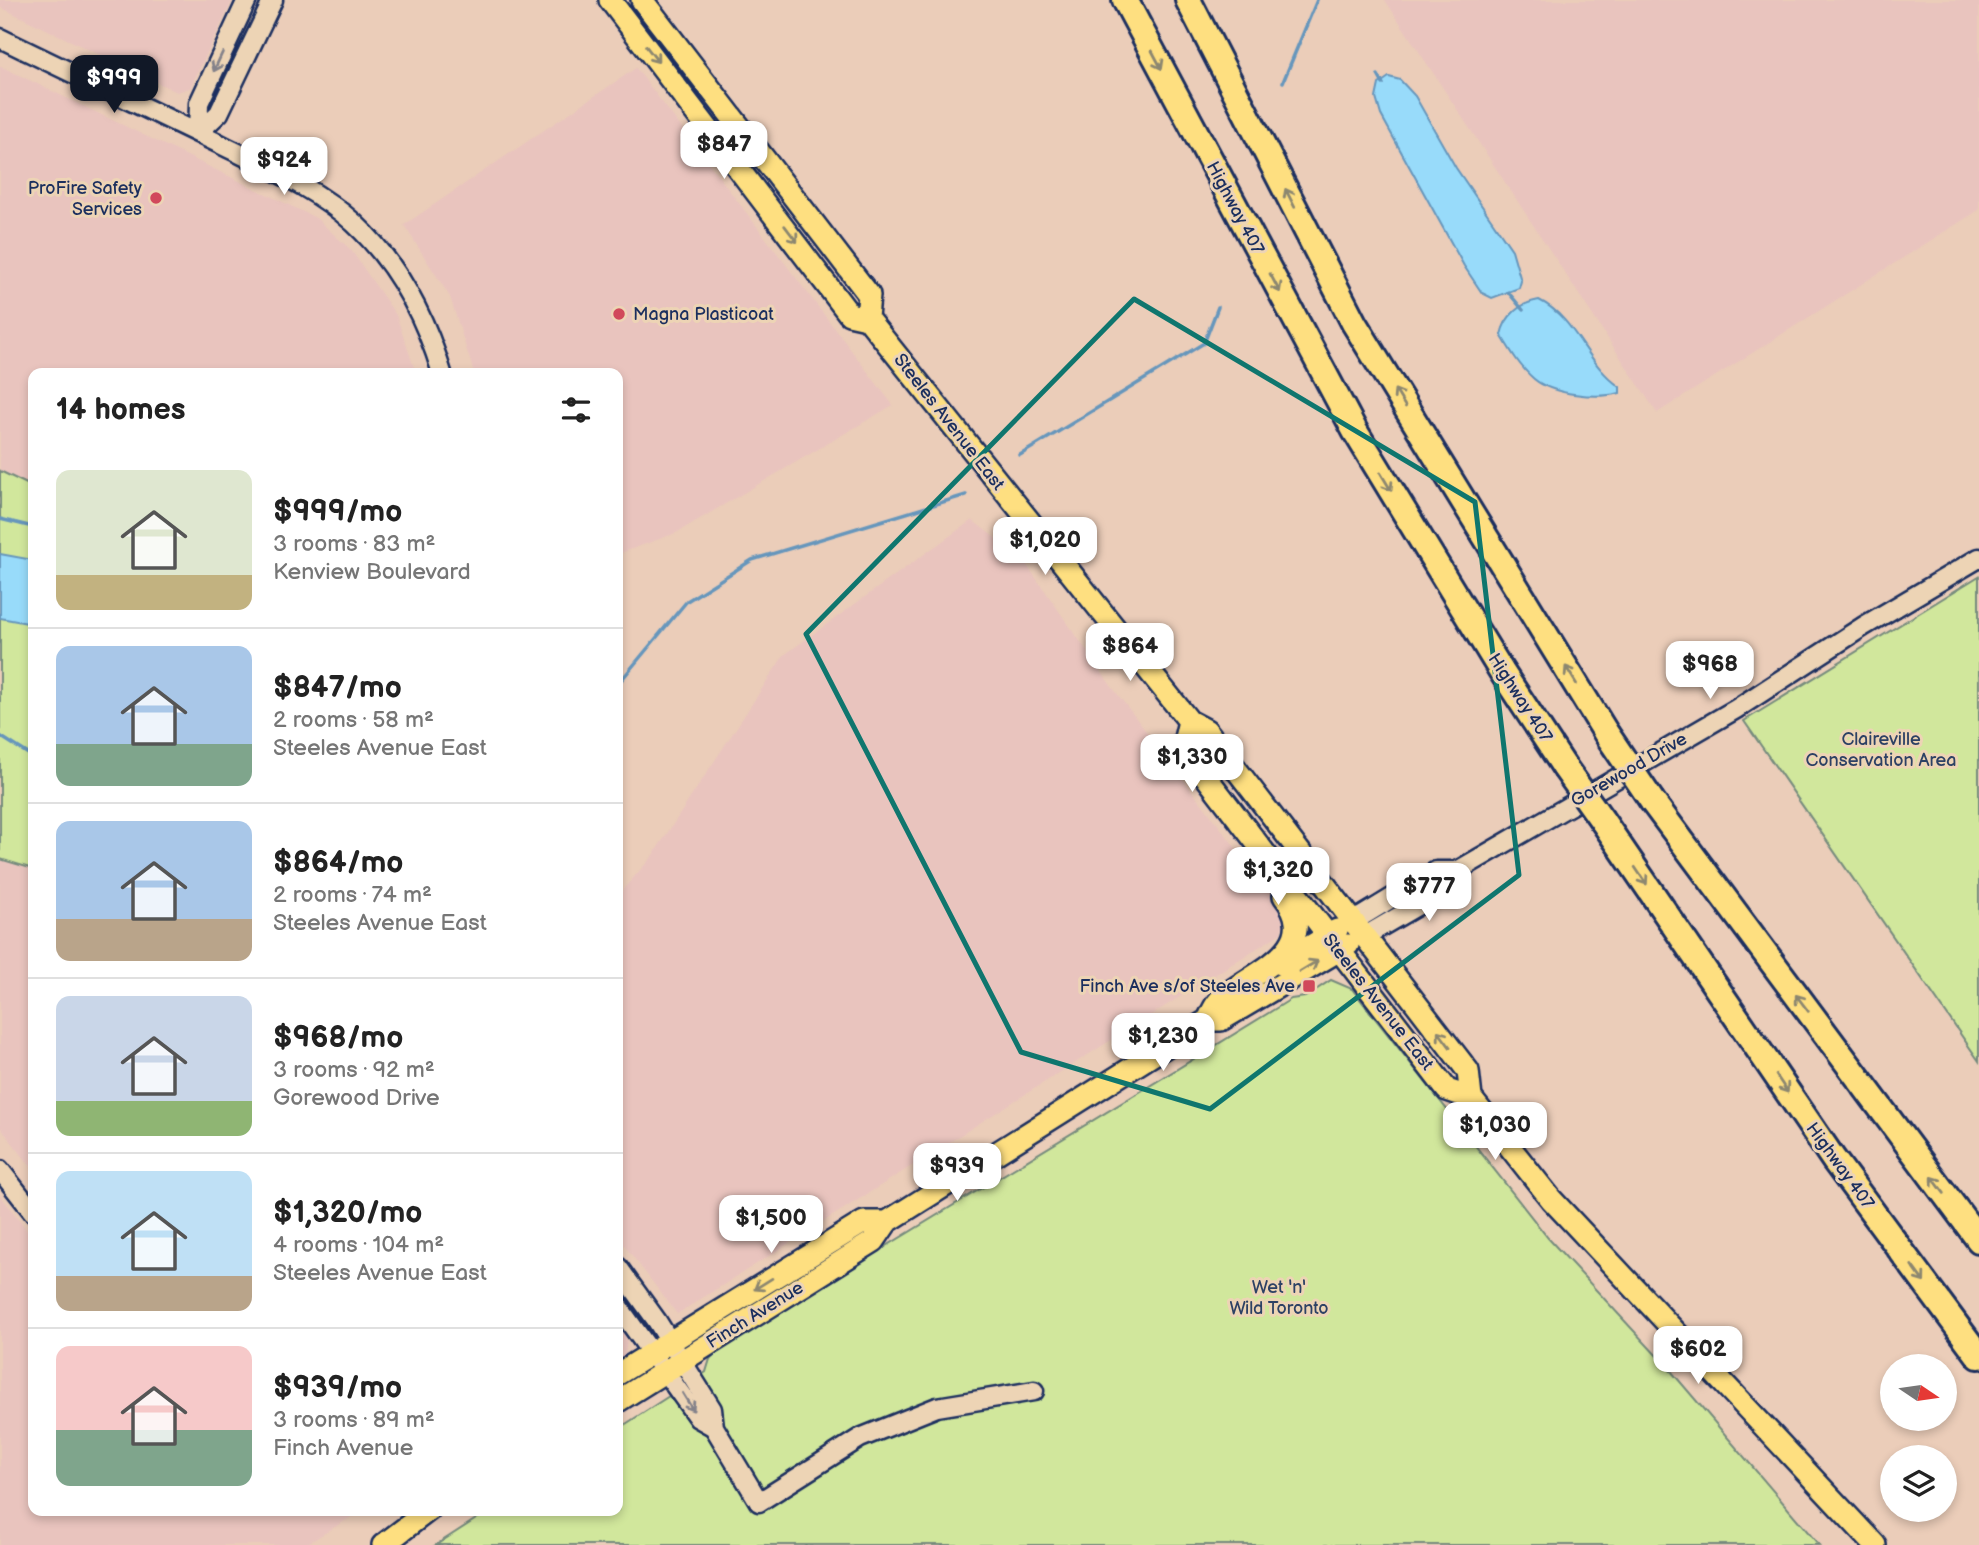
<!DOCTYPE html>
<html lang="en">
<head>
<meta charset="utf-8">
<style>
	:root { --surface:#fff; --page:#f2f2f2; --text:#222; --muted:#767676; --line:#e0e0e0; --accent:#111827 }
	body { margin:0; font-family:"Balsamiq Sans",sans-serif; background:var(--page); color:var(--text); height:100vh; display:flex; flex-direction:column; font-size:26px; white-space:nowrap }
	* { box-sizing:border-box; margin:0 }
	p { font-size:23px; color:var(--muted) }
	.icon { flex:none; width:38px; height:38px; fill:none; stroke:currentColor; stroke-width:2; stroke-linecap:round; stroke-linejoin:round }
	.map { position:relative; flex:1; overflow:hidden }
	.sheet { position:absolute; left:28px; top:368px; width:595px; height:1148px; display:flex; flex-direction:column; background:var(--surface); border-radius:14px; box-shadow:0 4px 10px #0003 }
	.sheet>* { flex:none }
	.needle { width:46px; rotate:103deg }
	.buttons { position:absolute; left:1880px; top:1354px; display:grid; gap:14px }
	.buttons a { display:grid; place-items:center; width:77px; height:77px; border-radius:50%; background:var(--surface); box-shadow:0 4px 10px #0003; font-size:35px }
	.price { position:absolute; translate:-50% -60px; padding:0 16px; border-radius:14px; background:#fff; color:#222; font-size:23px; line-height:46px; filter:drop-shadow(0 2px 4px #0008) }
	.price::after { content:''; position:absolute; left:50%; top:42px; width:21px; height:16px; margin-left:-10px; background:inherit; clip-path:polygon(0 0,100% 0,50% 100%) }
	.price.active { background:var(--accent); color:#fff }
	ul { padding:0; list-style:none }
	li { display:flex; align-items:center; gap:21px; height:175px; padding:0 28px }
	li+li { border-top:2px solid var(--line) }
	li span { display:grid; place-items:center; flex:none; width:196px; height:140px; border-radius:14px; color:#555 }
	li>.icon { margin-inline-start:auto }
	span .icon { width:84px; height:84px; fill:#fffc; stroke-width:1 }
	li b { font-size:30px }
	h2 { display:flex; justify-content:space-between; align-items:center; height:84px; padding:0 28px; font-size:30px }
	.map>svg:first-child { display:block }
</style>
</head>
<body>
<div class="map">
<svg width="1979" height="1545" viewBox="0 0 1979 1545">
	<rect width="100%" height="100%" fill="#ebcdb9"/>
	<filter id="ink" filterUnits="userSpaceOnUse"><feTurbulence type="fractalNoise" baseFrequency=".0143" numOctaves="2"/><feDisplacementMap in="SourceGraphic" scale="14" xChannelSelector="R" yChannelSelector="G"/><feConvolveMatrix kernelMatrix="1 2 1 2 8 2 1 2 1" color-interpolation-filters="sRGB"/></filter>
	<g filter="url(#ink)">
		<!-- built -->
		<path fill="#e9c4be" d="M 0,0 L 233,0 L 190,88 L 177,92 L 0,7 Z
			M 1385,0 L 1979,0 L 1979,210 L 1657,413 Z
			M 0,66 L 316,218 L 351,250 L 396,315 L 416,373 L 33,373 L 33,487 L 0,471 Z
			M 636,68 L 893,405 L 676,533 L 618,554 L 618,373 L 474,373 L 450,297 L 404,225 Z
			M 972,520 L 1002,543 L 1015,548 L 1112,687 L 1280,905 L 1284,923 L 1281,933 L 677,1314 L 618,1237 L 618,895 L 651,858 L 784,655 Z
			M 0,859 L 33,869 L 33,1169 L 0,1127 Z
			M 0,1195 L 33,1238 L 33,1510 L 363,1510 L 305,1545 L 0,1545 Z
			M 618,1318 L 627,1340 L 625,1354 L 618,1364 Z"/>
		<!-- green -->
		<path fill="#d1e79c" stroke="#768b7d" stroke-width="2" d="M 0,471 L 33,487 L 33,869 L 0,859 Z
			M 1979,576 L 1979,1061 L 1744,721 Z
			M 1331,980 L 1352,989 L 1548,1238 L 1671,1371 L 1819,1545 L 436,1545 L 490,1510 L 618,1510 L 618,1429 L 706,1372 L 710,1359 L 718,1350 C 908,1231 1101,1117 1291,999 L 1305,997 Z"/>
		<!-- water -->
		<path fill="#98dbfa" stroke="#6696bc" stroke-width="2" d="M 1389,77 L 1400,80 L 1415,96 L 1456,168 L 1512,250 L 1521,281 L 1519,288 L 1492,298 L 1482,293 L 1464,266 L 1381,115 L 1376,98 L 1379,84 Z
			M 1539,300 C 1577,319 1586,364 1620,387 L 1620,393 C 1597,399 1553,395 1534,379 C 1520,367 1510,350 1501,335 C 1505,316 1520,303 1539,300 Z
			M 0,554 L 33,560 L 33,624 L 0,618 Z"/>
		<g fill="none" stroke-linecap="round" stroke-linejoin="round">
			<!-- stream -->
			<path stroke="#6696bc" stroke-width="3.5" d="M 1378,75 L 1383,84
				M 1283,82 L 1317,0
				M 1508,292 L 1523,310
				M 1020,455 L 1204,343 L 1218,307
				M 0,519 L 33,527
				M 618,684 L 687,601 L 752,560 L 966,495
				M 0,736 L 33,757"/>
			<defs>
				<path id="minor" d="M 0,38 C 75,75 151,110 226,147 C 271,169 317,189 354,223 C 397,263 425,317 442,373
					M 198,133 L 219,113 L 273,0
					M 198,133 L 199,103 L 247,0
					M 1354,921 L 1436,871 L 1457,871
					M 1365,936 L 1446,889 L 1457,871 L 1736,709 L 1864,626 L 1979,558
					M 0,1170 L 33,1212
					M 618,1267 L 657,1321 L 712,1409 L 714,1427 L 759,1502 L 860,1438 L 937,1407 L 1034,1391
					M 618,1306 L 698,1418 L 714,1427"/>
				<path id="major" d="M 610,0 L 849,314 L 867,318 L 1189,721 L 1206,730 L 1468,1071 L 1471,1098
					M 642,0 L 869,295 L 867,318
					M 1189,721 L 1183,747 L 1447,1090 L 1471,1098 L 1551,1199 L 1875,1545
					M 1281,964 L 1337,930
					M 1208,1020 L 1221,1020 L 1348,945
					M 618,1374 L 864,1222 L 887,1222
					M 618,1401 L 874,1241 L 887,1222 L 1208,1020 C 1212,1012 1216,1002 1223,997 C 1253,972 1325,948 1284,896
					M 383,1545 L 429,1510"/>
				<path id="highway" d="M 1125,0 L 1355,431 L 1502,672 L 1565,768
					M 1188,0 L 1354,323 L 1606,733
					M 1652,801 L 1979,1240
					M 1602,820 L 1834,1160 L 1979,1356"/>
			</defs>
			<!-- minor casing -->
			<use href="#minor" stroke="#1b2f5e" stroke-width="23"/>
			<!-- major casing -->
			<use href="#major" stroke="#1b2f5e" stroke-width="26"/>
			<!-- highway casing -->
			<use href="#highway" stroke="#1b2f5e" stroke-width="30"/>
			<!-- minor -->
			<use href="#minor" stroke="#edd4b5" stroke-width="18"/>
			<!-- major -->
			<use href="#major" stroke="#fedf80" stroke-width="21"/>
			<!-- highway -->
			<use href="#highway" stroke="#fedf80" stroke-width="24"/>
			<defs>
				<path id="highway-bridge" d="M 1606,733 L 1652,801
					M 1565,768 L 1602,820"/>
			</defs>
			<!-- highway-bridge casing -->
			<use href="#highway-bridge" stroke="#1b2f5e" stroke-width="30" stroke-linecap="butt"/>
			<!-- highway-bridge -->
			<use href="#highway-bridge" stroke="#fedf80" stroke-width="24"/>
		</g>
		<!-- one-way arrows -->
		<defs><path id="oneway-shaft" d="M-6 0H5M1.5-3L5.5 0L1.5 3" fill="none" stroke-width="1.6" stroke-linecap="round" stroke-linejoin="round" transform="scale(1.75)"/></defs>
		<g stroke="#8c876f">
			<use href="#oneway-shaft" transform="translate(652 54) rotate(52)"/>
			<use href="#oneway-shaft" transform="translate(1157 60) rotate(62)"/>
			<use href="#oneway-shaft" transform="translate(1290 198) rotate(-117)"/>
			<use href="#oneway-shaft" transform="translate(791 234) rotate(53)"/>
			<use href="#oneway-shaft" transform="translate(1275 283) rotate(62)"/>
			<use href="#oneway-shaft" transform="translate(1400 398) rotate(-122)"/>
			<use href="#oneway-shaft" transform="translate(1386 482) rotate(59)"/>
			<use href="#oneway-shaft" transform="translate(1571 675) rotate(-122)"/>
			<use href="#oneway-shaft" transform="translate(1641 876) rotate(56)"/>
			<use href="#oneway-shaft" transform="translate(1309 966) rotate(-31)"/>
			<use href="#oneway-shaft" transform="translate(1802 1003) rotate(-127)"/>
			<use href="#oneway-shaft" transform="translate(1444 1039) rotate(-127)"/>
			<use href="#oneway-shaft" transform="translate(1782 1084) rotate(56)"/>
			<use href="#oneway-shaft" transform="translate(1938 1185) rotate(-127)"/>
			<use href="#oneway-shaft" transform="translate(1918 1274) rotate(54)"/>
			<use href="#oneway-shaft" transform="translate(763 1284) rotate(148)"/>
		</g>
		<g stroke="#84828a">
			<use href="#oneway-shaft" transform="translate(218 62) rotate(115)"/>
			<use href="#oneway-shaft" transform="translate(688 1402) rotate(58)"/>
		</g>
	</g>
	<!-- marked area -->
	<path fill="none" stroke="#0f766e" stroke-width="5" stroke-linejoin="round" d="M 1134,299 L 1475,502 L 1519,875 L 1210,1109 L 1021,1052 L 806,634 Z"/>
	<!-- markers -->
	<g fill="#d1495b" stroke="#edd4b5" stroke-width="2.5">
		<circle cx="156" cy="198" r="7"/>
		<circle cx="619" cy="314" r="7"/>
		<rect x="1302" y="979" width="14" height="14" rx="3.5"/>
	</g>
	<g text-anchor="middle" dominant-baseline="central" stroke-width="6" stroke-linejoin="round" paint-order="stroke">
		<!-- poi labels -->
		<g font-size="18" fill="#1b2f5e" stroke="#edd4b5" text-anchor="end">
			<text x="142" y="188">ProFire Safety<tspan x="142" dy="21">Services</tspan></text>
			<text x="633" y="314" text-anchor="start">Magna Plasticoat</text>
			<text x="1295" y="986">Finch Ave s/of Steeles Ave</text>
		</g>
		<!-- street labels -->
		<g font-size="18" fill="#1b2f5e" stroke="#edd4b5">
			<text transform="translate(1235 208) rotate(62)">Highway 407</text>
			<text transform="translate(949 422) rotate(52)">Steeles Avenue East</text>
			<text transform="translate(1520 698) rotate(57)">Highway 407</text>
			<text transform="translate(1629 770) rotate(-30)">Gorewood Drive</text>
			<text transform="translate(1378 1002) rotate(52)">Steeles Avenue East</text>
			<text transform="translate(1840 1166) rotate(54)">Highway 407</text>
			<text transform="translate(755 1315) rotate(-32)">Finch Avenue</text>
		</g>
		<!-- park labels -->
		<g font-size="18" fill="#2d4164" stroke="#edd4b5">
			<text x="1881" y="739">Claireville<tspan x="1881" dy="21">Conservation Area</tspan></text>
			<text x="1279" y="1287">Wet 'n'<tspan x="1279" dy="21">Wild Toronto</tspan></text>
		</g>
	</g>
</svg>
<div class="buttons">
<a><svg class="needle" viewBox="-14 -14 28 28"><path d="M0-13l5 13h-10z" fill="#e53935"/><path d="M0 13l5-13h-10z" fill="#767676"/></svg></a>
<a><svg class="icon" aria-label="layers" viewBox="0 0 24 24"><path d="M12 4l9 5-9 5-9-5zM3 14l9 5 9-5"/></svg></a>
</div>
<b class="price active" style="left:114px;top:115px">$999</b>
<b class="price" style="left:724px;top:181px">$847</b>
<b class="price" style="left:284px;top:197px">$924</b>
<b class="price" style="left:1045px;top:577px">$1,020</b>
<b class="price" style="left:1130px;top:683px">$864</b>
<b class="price" style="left:1710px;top:701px">$968</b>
<b class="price" style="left:1192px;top:794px">$1,330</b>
<b class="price" style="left:1278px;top:907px">$1,320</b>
<b class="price" style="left:1429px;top:923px">$777</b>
<b class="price" style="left:1163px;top:1073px">$1,230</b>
<b class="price" style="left:1495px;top:1162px">$1,030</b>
<b class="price" style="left:957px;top:1203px">$939</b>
<b class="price" style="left:771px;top:1255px">$1,500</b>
<b class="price" style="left:1698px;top:1386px">$602</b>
<section class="sheet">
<h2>14 homes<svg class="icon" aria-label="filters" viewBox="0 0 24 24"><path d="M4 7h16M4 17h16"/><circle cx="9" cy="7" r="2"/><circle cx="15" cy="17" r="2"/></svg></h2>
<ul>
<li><span style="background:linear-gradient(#dfe7d0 75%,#c2b280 0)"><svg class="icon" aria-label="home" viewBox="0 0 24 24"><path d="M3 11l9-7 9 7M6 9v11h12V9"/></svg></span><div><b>$999/mo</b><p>3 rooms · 83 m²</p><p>Kenview Boulevard</p></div></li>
<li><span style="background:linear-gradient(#a9c7e8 70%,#7fa58c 0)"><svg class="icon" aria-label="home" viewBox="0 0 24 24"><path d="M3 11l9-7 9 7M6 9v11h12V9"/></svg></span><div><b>$847/mo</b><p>2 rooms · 58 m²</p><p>Steeles Avenue East</p></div></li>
<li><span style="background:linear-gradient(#a9c7e8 70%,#b9a48a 0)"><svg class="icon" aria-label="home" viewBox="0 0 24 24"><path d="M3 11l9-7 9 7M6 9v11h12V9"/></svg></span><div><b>$864/mo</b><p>2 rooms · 74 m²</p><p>Steeles Avenue East</p></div></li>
<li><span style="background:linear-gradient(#c9d6e8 75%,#8fb573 0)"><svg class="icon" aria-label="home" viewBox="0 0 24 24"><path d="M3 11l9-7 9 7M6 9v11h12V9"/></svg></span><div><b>$968/mo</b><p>3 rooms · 92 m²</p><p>Gorewood Drive</p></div></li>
<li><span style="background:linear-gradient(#bfe0f5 75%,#b9a48a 0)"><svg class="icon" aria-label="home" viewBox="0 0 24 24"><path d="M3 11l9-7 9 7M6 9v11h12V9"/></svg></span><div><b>$1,320/mo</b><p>4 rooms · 104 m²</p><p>Steeles Avenue East</p></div></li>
<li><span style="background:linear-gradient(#f6c9c9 60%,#7fa58c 0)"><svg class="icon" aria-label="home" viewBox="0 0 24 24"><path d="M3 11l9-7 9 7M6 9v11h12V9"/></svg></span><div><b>$939/mo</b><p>3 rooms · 89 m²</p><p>Finch Avenue</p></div></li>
</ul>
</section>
</div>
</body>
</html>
